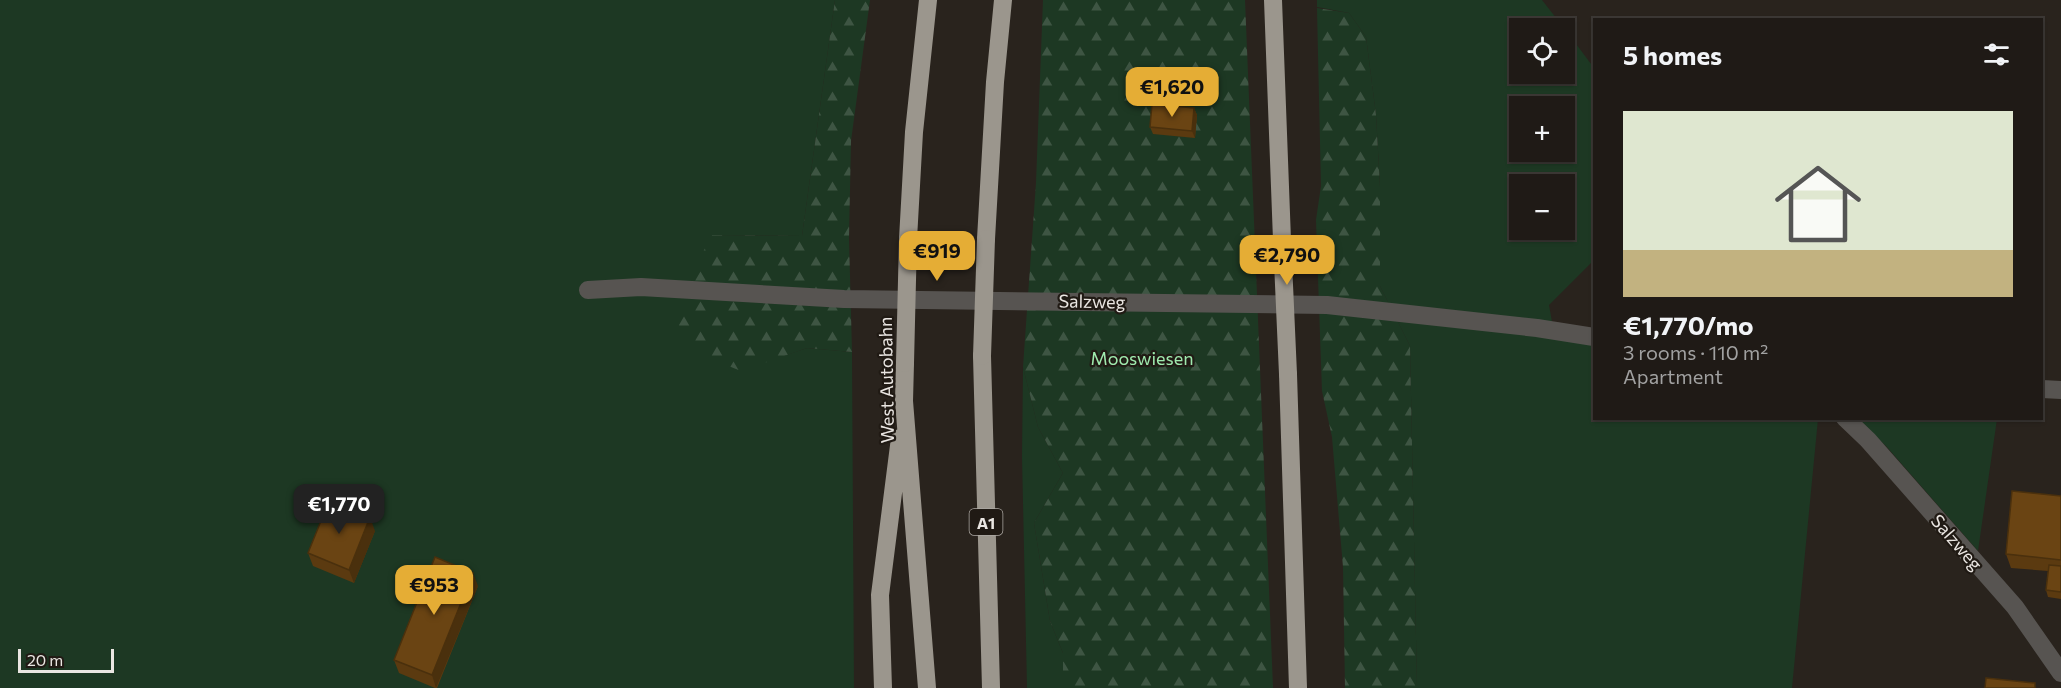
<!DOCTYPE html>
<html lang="en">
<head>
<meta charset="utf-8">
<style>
	:root { --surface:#1f1a16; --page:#27231f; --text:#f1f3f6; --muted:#a1a1a1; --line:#3c3835; --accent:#e5ad35 }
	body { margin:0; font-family:Commissioner,sans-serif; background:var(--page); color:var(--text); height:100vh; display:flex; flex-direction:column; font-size:22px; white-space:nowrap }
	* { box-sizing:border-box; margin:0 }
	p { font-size:20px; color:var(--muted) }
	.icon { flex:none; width:33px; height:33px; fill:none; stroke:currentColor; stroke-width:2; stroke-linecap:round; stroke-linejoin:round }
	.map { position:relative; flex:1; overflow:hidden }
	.panel { position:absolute; left:1593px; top:18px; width:450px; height:402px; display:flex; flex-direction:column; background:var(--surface); border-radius:0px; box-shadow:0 2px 4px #0004,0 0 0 2px var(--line) }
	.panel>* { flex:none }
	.buttons { position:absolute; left:1509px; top:18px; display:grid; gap:12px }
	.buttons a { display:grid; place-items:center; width:66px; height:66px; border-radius:0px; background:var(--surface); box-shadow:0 2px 4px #0004,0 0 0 2px var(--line); font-size:30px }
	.scale { position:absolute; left:18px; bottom:15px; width:96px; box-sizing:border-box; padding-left:6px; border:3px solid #eae6e2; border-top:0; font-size:16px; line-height:21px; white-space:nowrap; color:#eae6e2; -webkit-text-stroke:4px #201a14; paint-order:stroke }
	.price { position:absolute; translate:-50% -51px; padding:0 14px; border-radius:12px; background:var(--accent); color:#111; font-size:20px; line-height:39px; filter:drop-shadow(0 2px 3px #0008) }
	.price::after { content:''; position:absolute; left:50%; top:36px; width:18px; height:14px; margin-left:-9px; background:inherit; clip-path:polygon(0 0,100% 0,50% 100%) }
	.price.active { background:#222; color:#fff }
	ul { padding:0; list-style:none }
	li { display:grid; align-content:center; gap:12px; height:318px; padding:0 30px }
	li+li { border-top:2px solid var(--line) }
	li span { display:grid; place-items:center; height:186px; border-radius:0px; color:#555 }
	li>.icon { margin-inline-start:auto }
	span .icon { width:108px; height:108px; fill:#fffc; stroke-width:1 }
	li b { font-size:26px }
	h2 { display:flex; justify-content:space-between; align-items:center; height:72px; padding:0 30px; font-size:26px }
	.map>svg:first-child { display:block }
</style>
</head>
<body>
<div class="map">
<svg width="2061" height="688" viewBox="0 0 2061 688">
	<defs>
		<pattern id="forest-firs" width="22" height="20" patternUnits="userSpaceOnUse" patternTransform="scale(1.5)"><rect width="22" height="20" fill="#1d3823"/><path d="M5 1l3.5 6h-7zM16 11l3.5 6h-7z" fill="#3e5543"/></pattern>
	</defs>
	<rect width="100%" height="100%" fill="#29231d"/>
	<!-- green -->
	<path fill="#1d3823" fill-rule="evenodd" d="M 0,0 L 835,0 L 802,236 L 712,235 L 783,356 L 807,348 L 852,352 L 854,688 L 0,688 Z
		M 1317,0 L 1542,0 L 1564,28 L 1520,28 L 1520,74 L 1564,74 L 1565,29 L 1594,68 L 1594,260 L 1549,305 L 1555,338 L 1594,344 L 1594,418 L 1818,419 L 1792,688 L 1417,688 L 1410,346 L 1380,286 L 1380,187 L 1376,115 L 1366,37 L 1349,13 L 1317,7 ZM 1520,106 L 1564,106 L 1564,152 L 1520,152 ZM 1520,184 L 1564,184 L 1564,230 L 1520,230 Z
		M 1023,367 L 1038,427 L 1063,473 L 1034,523 L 1050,621 L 1063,653 L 1063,688 L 1027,688 L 1022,457 Z
		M 1857,419 L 1997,419 L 1978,551 L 1886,446 Z"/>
	<!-- forest -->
	<path fill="url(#forest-firs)" d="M 835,0 L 870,0 L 851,141 L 849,238 L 852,352 L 807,348 L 741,371 L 696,353 L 674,317 L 691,275 L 712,235 L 802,236 Z
		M 1043,0 L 1245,0 L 1273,688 L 1063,688 L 1063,653 L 1050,621 L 1034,523 L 1063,473 L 1038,427 L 1023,367 L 1036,183 Z
		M 1317,8 L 1349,13 L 1366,37 L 1376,115 L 1380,187 L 1380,286 L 1410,346 L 1417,688 L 1345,688 L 1343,567 L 1332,437 L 1322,391 L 1316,220 L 1321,186 Z"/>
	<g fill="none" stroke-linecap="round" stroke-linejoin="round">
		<!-- street -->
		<path stroke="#575451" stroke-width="18" d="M 588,290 L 641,287 L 844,299 L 1327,305 L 1537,328 L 1594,337
			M 2042,389 L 2061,390
			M 1845,418 L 1868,440 L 2015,607 L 2061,673"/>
		<!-- highway -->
		<path stroke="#9b968d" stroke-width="18" d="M 1273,0 L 1282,240
			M 908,239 L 914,132 L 928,0
			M 986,239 L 995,82 L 1003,0
			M 982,356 L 991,688
			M 905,363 L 904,401 L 927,688
			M 1288,374 L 1298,688
			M 883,688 L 880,595 L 900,438"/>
		<!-- highway-bridge -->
		<path stroke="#9b968d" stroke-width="18" d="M 1282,240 L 1288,374
			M 982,356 L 986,239
			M 905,363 L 908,239"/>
	</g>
	<!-- wall -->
	<path fill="#5b3a10" d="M 1194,108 L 1197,115 L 1195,138 L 1153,134 L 1150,127 Z
		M 2061,496 L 2061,599 L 2048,597 L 2046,590 L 2048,571 L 2011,568 L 2006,554 Z
		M 375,531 L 354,583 L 313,566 L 308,553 Z
		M 478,586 L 437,688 L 435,688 L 399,673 L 394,660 Z"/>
	<!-- shaded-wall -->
	<path fill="#4a300d" d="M 1194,108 L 1197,115 L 1195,138 L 1192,131 Z
		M 370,517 L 375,531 L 354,583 L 349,570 Z
		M 473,573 L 478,586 L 436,688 L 432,675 Z"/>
	<!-- building -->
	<path fill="#6a4413" stroke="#4a300d" stroke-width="1.5" d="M 1152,104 L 1194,108 L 1192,131 L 1150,127 Z
		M 2012,491 L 2061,496 L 2061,560 L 2006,554 Z
		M 329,501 L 370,517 L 349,570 L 308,553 Z
		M 435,557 L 473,573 L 432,675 L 394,660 Z
		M 2049,565 L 2061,566 L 2061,592 L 2046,590 Z
		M 1986,678 L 2035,683 L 2035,688 L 1985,688 Z"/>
	<g text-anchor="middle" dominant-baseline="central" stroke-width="4.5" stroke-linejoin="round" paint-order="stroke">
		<!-- shield labels -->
		<rect fill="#201a14" stroke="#ada9a4" stroke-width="1.5" x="969.5" y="509" width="33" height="26" rx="4.5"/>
		<g font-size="16" font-weight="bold" fill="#eae6e2">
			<text x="986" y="522">A1</text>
		</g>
		<!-- street labels -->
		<g font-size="18" fill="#eae6e2" stroke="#201a14">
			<text transform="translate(1092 301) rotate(1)">Salzweg</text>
			<text transform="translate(886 380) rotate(-91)">West Autobahn</text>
			<text transform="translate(1957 542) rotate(49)">Salzweg</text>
		</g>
		<!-- park labels -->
		<g font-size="18" fill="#9feaae" stroke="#201a14">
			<text x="1142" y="358">Mooswiesen</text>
		</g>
	</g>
</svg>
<div class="buttons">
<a><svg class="icon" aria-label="locate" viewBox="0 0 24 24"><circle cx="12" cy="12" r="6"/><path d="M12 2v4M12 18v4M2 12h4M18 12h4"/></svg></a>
<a>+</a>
<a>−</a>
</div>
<div class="scale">20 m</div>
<b class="price" style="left:1172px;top:118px">€1,620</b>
<b class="price" style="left:937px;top:282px">€919</b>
<b class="price" style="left:1287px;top:286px">€2,790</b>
<b class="price active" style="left:339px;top:535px">€1,770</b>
<b class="price" style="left:434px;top:616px">€953</b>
<section class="panel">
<h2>5 homes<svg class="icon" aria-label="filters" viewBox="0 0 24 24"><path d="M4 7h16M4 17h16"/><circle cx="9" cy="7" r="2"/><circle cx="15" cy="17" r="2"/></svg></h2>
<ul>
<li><span style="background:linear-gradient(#dfe7d0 75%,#c2b280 0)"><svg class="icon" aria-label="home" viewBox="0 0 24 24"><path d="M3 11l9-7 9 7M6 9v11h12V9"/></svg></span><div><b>€1,770/mo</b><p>3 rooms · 110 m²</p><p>Apartment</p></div></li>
</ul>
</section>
</div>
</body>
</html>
